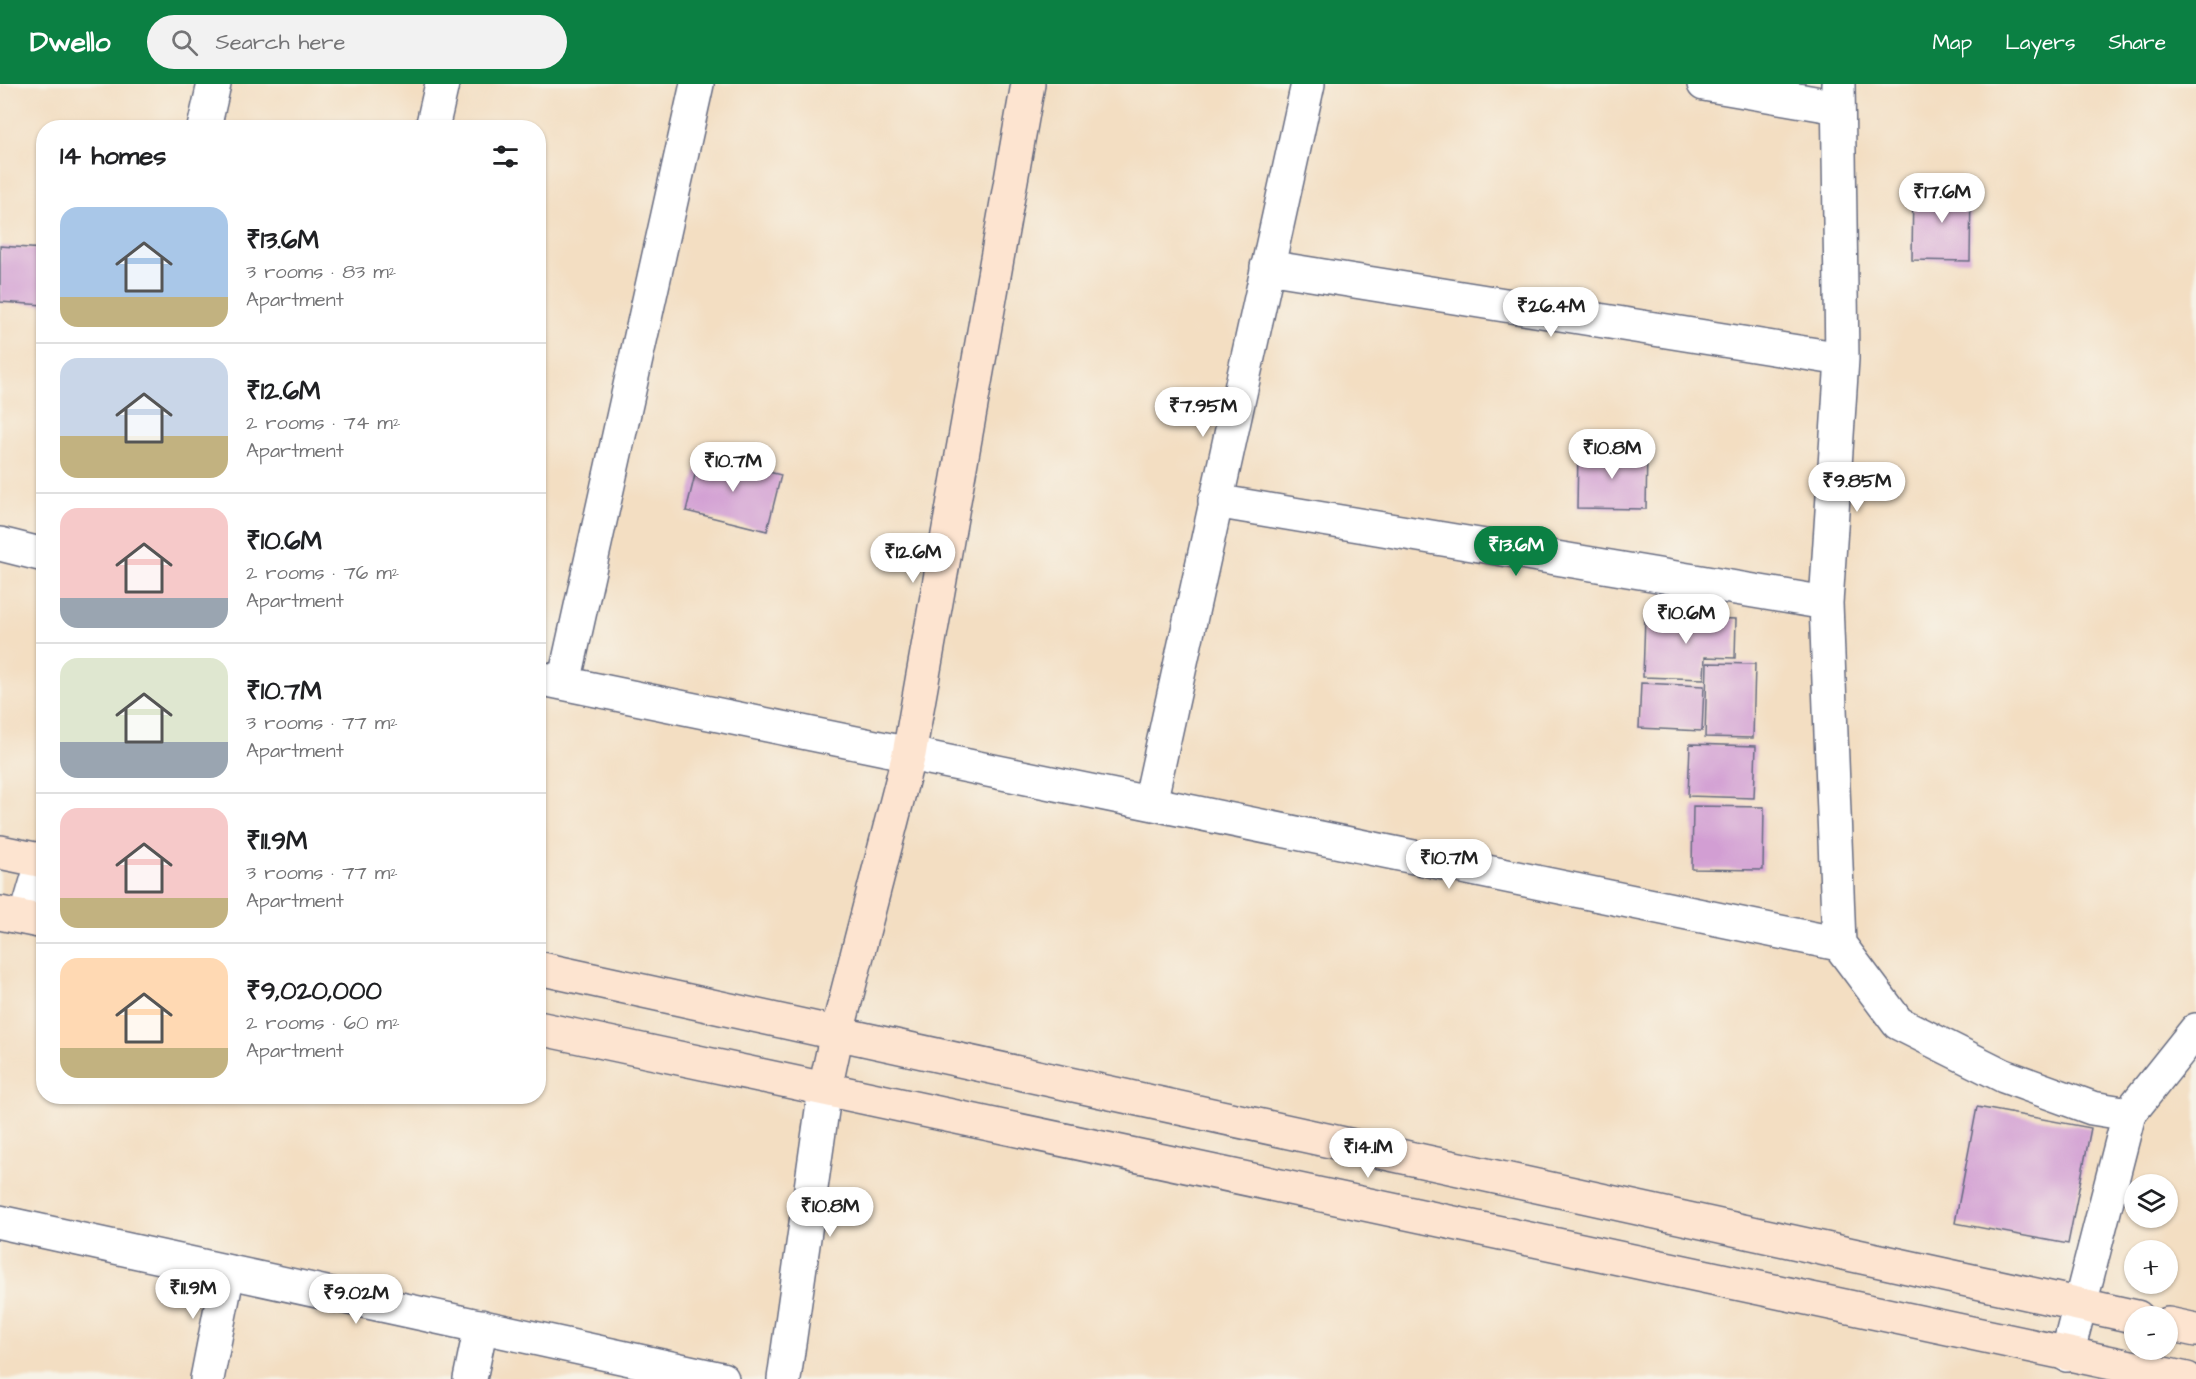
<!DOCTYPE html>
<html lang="en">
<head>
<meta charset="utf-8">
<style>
	:root { --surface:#fff; --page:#f2f2f2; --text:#202124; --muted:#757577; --line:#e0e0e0; --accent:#0b8043 }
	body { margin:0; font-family:"Architects Daughter",sans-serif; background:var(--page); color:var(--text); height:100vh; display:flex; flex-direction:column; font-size:22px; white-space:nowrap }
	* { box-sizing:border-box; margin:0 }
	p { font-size:20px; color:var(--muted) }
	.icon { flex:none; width:33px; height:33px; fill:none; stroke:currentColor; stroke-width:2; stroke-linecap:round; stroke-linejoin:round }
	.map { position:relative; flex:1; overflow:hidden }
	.drawer { position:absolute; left:36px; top:36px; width:510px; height:984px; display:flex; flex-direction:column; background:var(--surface); border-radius:24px; box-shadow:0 2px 4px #0004 }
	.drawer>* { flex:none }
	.buttons { position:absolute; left:2124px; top:1090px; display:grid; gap:12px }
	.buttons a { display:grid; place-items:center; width:54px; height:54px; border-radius:50%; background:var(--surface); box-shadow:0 2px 4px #0004; font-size:30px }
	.price { position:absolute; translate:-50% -51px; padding:0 14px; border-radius:21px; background:#fff; color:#222; font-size:20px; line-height:39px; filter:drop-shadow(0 2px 3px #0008) }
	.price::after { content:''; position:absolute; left:50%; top:36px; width:18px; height:14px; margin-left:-9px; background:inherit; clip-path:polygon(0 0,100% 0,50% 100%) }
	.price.selected { background:var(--accent); color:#fff }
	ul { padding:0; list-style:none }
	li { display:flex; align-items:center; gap:18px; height:150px; padding:0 24px }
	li+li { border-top:2px solid var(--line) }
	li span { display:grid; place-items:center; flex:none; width:168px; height:120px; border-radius:18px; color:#555 }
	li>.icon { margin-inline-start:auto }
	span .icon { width:72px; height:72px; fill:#fffc; stroke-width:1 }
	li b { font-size:26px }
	h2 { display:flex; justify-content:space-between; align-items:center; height:72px; padding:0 24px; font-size:26px }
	header { display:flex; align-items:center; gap:36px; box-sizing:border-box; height:84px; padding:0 30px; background:var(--accent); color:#fff }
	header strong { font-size:28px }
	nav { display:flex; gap:33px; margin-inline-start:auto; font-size:21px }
	.search { width:420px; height:54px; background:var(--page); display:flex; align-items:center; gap:15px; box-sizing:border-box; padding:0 21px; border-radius:33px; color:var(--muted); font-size:22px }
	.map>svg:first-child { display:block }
</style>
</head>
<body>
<header>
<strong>Dwello</strong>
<div class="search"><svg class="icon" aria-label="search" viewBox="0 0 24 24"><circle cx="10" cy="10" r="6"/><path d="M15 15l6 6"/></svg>Search here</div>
<nav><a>Map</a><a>Layers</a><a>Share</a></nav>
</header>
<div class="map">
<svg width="2196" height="1295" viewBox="0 0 2196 1295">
	<rect width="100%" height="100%" fill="#f7f3e8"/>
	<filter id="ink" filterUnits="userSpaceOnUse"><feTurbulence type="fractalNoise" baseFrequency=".0167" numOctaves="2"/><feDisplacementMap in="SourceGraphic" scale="12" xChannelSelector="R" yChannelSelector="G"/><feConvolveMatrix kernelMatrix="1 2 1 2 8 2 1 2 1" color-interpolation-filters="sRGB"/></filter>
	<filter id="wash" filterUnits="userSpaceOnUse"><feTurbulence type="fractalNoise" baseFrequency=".008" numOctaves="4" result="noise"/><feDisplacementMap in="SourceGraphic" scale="24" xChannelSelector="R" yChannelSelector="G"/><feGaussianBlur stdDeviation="1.35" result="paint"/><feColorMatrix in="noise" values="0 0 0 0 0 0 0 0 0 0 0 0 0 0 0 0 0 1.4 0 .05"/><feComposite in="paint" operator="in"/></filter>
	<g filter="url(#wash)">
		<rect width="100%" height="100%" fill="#f3dec2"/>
		<g id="blocks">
			<!-- building -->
			<path fill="#d29ed3" d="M 1913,103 L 1971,104 L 1970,177 L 1912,176 Z
				M 0,162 L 44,165 L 44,221 L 0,218 Z
				M 1578,367 L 1647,368 L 1646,425 L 1577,424 Z
				M 700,371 L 781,391 L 767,447 L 686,427 Z
				M 1645,532 L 1736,535 L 1735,574 L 1705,573 L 1704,595 L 1643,593 Z
				M 1707,579 L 1755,580 L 1753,654 L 1705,653 Z
				M 1641,599 L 1704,602 L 1702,647 L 1639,644 Z
				M 1690,660 L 1756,662 L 1754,714 L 1688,712 Z
				M 1693,722 L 1764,723 L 1763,786 L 1692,785 Z
				M 1977,1023 L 2091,1044 L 2068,1160 L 1955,1139 Z"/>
		</g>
	</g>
	<g filter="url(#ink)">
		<use href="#blocks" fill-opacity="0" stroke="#676c81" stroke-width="1.5"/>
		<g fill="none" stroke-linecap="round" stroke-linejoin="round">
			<defs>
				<path id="street" d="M 1704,0 L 1838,23
					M 1838,0 L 1842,275 L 1826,519 L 1839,860
					M 204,44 L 214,0
					M 432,44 L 442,0
					M 1267,183 L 1842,275
					M 1215,417 L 1826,519
					M 0,460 L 44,471
					M 538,594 L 1839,860 L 1898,939 L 2004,992 L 2092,1024 L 2129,1030 L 2067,1271
					M 564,599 L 697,0
					M 1150,719 L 1308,0
					M 26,834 L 44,773
					M 2129,1030 L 2196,946
					M 0,1138 L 722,1295
					M 207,1295 L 228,1188
					M 470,1295 L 481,1242
					M 784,1295 L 825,1005"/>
				<path id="secondary" d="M 0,768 L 44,777
					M 0,829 L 44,838
					M 538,884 L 2137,1233
					M 538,944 L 2187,1295
					M 825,1005 L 837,949 L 909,670 L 1028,0
					M 2168,1240 L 2196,1246"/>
			</defs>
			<!-- street casing -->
			<use href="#street" stroke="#676c81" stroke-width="36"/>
			<!-- secondary casing -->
			<use href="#secondary" stroke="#676c81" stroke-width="36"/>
			<!-- street -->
			<use href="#street" stroke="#fff" stroke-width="33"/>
			<!-- secondary -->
			<use href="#secondary" stroke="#fde4d0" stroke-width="33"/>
		</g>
	</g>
</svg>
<div class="buttons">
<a><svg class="icon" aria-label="layers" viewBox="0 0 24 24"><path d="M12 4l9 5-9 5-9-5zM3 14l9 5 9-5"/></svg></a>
<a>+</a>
<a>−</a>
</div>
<b class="price" style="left:1942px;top:140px">₹17.6M</b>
<b class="price" style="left:1551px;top:254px">₹26.4M</b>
<b class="price" style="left:1203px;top:354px">₹7.95M</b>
<b class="price" style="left:1612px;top:396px">₹10.8M</b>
<b class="price" style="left:733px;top:409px">₹10.7M</b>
<b class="price" style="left:1857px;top:429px">₹9.85M</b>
<b class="price selected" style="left:1516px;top:493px">₹13.6M</b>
<b class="price" style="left:913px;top:500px">₹12.6M</b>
<b class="price" style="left:1686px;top:561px">₹10.6M</b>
<b class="price" style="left:1449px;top:806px">₹10.7M</b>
<b class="price" style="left:1368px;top:1095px">₹14.1M</b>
<b class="price" style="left:830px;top:1154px">₹10.8M</b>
<b class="price" style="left:193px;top:1236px">₹11.9M</b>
<b class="price" style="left:356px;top:1241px">₹9.02M</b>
<section class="drawer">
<h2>14 homes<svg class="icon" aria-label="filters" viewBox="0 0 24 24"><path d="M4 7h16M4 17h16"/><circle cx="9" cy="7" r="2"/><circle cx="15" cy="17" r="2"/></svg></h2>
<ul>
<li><span style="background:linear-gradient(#a9c7e8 75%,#c2b280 0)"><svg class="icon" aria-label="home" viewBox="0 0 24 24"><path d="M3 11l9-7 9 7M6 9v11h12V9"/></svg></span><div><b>₹13.6M</b><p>3 rooms · 83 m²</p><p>Apartment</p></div></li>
<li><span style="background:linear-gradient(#c9d6e8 65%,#c2b280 0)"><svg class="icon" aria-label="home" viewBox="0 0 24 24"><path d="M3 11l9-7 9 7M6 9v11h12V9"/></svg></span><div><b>₹12.6M</b><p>2 rooms · 74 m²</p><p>Apartment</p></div></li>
<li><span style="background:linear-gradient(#f6c9c9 75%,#9aa5b1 0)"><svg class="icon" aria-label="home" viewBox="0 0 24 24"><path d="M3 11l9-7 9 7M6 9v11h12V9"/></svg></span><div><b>₹10.6M</b><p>2 rooms · 76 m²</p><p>Apartment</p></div></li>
<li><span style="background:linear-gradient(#dfe7d0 70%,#9aa5b1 0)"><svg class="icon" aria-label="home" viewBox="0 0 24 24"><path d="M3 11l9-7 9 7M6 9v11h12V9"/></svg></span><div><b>₹10.7M</b><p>3 rooms · 77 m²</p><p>Apartment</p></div></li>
<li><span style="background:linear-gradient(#f6c9c9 75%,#c2b280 0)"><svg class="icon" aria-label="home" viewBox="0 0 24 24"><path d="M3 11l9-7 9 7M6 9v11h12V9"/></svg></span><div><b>₹11.9M</b><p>3 rooms · 77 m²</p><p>Apartment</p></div></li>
<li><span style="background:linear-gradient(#ffd9b3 75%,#c2b280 0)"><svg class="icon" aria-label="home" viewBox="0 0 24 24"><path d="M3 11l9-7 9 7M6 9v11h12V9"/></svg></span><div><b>₹9,020,000</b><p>2 rooms · 60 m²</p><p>Apartment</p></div></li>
</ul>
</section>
</div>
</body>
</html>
